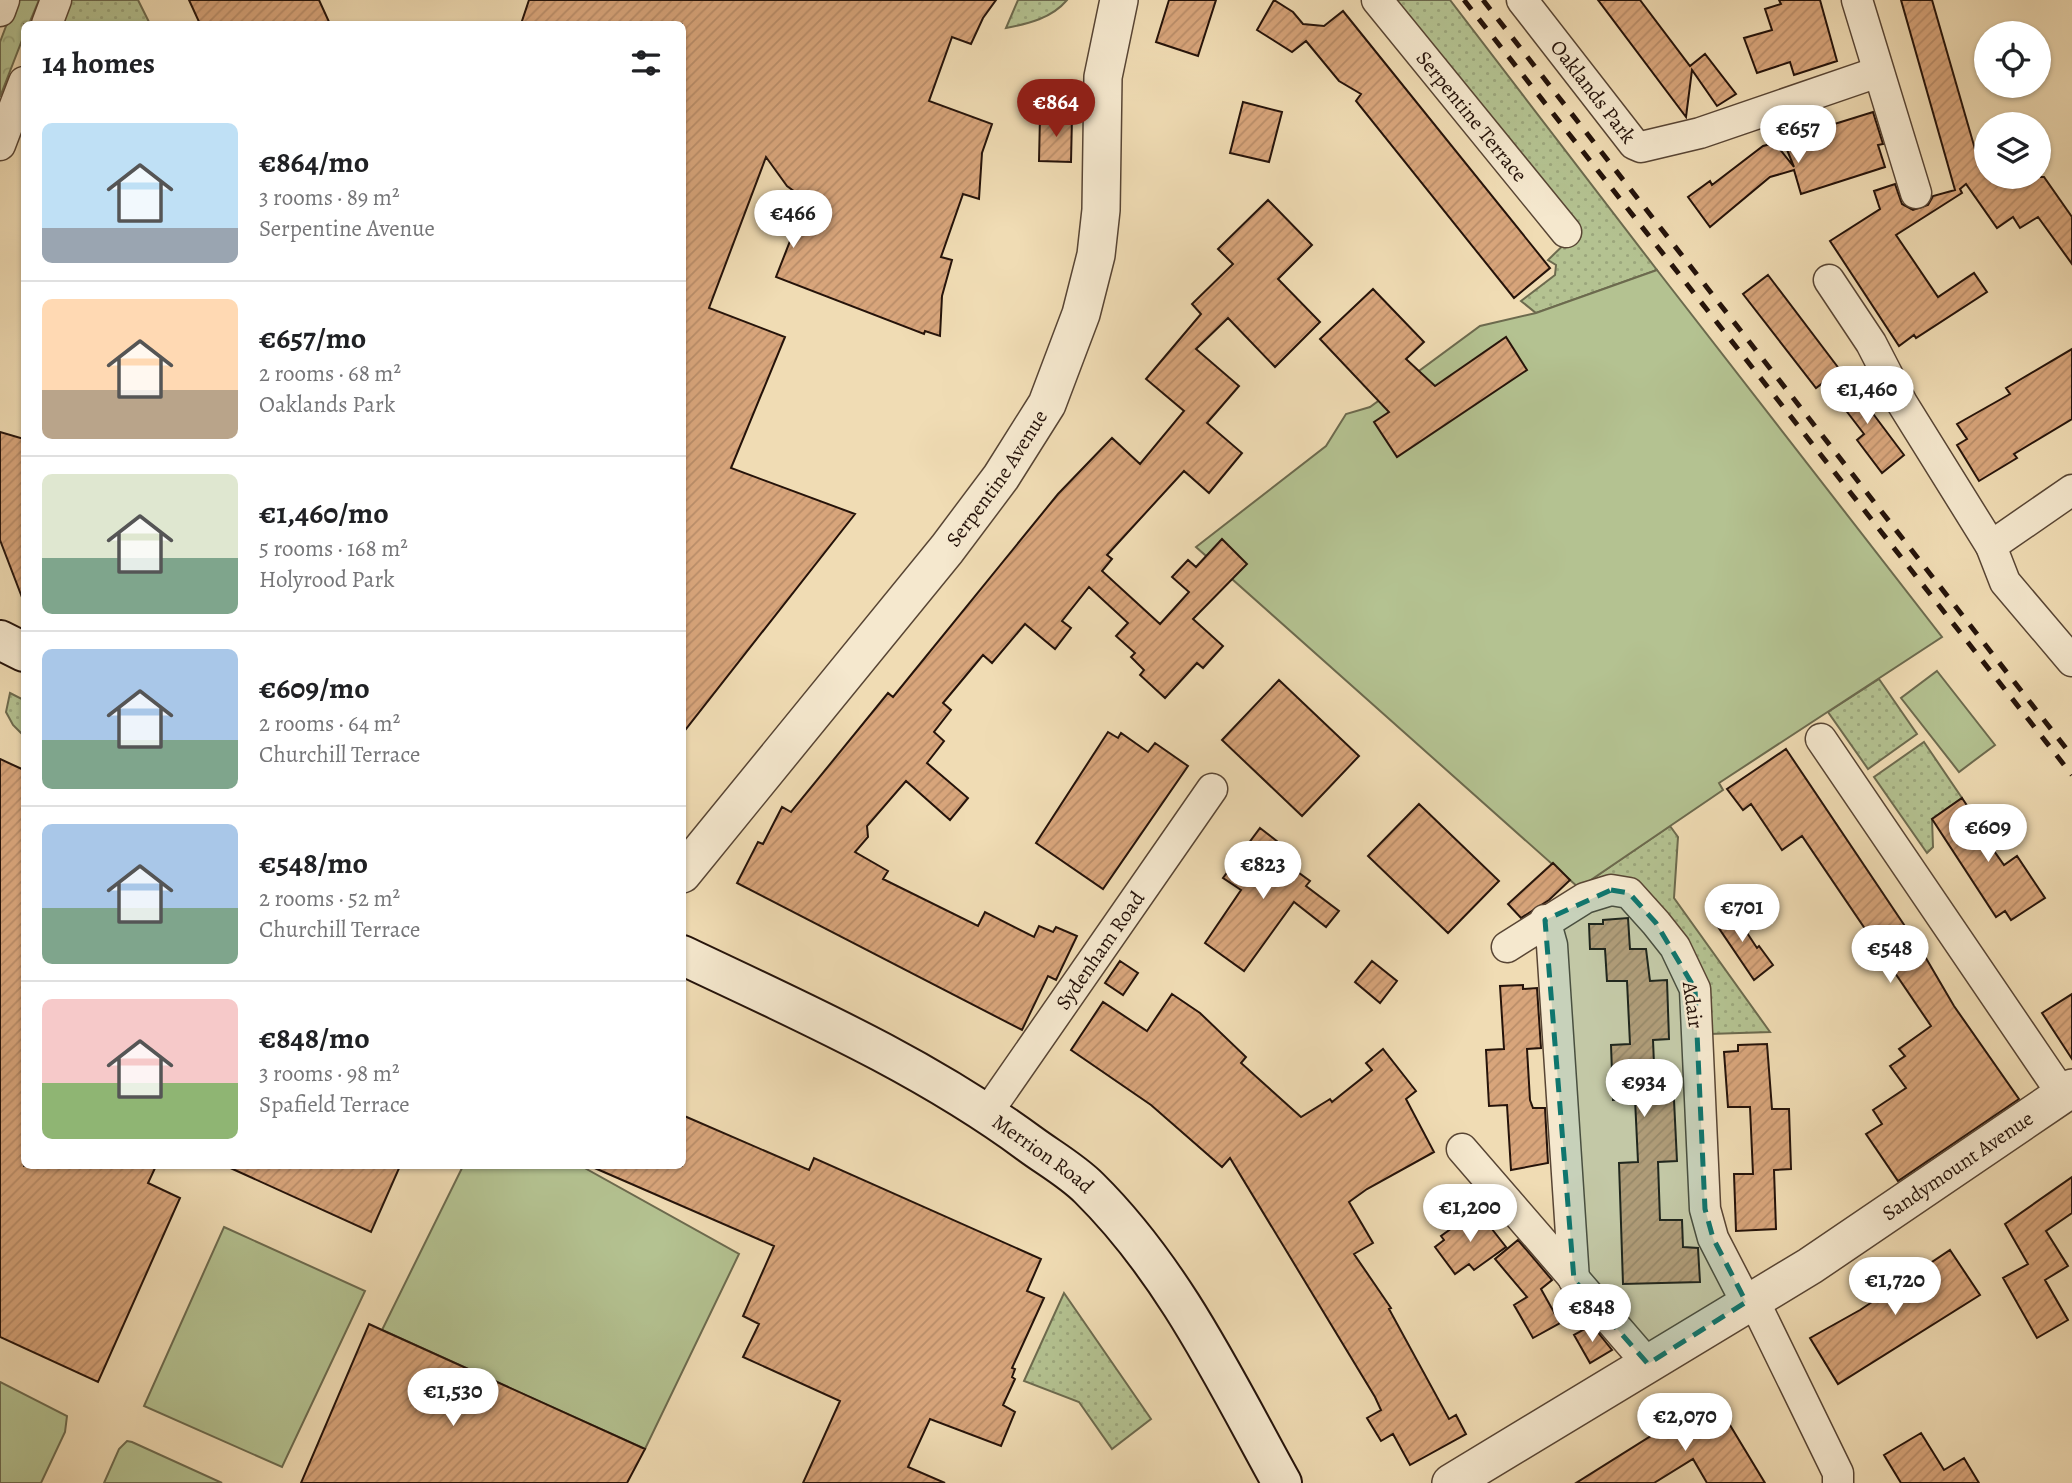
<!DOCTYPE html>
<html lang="en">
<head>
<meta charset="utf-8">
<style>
	:root { --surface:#fff; --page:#f2f2f2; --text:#202124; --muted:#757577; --line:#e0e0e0; --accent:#8f2418 }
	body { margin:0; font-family:Alegreya,serif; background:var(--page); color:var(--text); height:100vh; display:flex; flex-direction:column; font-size:26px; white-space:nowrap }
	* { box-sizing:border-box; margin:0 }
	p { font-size:23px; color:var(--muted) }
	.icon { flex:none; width:38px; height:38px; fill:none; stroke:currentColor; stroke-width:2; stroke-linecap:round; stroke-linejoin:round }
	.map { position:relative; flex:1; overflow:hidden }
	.drawer { position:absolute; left:21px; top:21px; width:665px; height:1148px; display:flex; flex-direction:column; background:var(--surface); border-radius:10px; box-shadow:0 2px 5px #0004 }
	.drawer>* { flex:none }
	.controls { position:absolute; left:1974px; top:21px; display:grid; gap:14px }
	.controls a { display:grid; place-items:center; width:77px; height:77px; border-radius:50%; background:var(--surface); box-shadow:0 2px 5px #0004; font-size:35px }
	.price { position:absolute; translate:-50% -60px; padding:0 16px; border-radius:24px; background:#fff; color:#222; font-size:23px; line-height:46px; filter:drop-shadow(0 2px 4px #0008) }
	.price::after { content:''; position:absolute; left:50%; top:42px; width:21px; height:16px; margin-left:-10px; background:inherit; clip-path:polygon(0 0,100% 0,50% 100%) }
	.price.current { background:var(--accent); color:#fff }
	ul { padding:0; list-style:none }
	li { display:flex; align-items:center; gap:21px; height:175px; padding:0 21px }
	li+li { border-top:2px solid var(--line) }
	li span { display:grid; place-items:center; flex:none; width:196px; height:140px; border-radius:10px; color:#555 }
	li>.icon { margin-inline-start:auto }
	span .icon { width:84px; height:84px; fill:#fffc; stroke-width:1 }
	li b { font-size:30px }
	h2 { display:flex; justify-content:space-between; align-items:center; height:84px; padding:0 21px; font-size:30px }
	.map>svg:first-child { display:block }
</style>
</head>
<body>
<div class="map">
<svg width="2072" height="1483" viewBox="0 0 2072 1483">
	<defs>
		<pattern id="grass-dots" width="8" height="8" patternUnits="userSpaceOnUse" patternTransform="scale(1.75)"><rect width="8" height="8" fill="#b4c291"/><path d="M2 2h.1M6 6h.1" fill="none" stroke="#9ba67c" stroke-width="1.8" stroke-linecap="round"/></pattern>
		<pattern id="forest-crowns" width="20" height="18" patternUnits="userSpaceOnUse" patternTransform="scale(1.75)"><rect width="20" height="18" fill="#b4c291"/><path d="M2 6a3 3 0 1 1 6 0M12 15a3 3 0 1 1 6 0" fill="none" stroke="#9ba67c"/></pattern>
		<pattern id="building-hatch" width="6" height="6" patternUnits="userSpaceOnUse" patternTransform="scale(1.75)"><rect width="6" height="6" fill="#d8a57b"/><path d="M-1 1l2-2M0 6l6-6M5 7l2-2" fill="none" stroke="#b98d69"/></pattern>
	</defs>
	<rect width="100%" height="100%" fill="#f0dcb4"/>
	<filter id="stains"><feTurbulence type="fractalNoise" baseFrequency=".00286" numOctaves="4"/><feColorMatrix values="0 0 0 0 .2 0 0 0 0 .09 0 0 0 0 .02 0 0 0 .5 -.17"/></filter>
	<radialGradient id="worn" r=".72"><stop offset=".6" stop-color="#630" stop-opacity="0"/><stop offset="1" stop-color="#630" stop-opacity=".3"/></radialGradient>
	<!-- grass -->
	<path fill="url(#grass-dots)" stroke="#6c6a4e" stroke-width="2" d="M 71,0 L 138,0 L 150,24 L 58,24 Z
		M 1018,0 L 1067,0 C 1052,18 1028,24 1006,28 Z
		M 1390,0 L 1450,0 L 1657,270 L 1536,313 L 1521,301 L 1555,275 L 1556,265 L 1548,260 L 1577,232 Z
		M 1879,679 L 1917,734 L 1868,769 L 1828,712 Z
		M 10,693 L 24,700 L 24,736 L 13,725 L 6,712 Z
		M 1924,742 L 1962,798 L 1932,819 L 1933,847 L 1927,853 L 1874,777 Z
		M 1670,826 L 1678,837 L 1674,898 L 1770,1032 L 1709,1034 L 1652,902 L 1579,888 Z
		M 1064,1293 L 1151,1419 L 1112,1449 L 1079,1402 L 1024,1381 Z"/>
	<!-- forest -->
	<path fill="url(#forest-crowns)" stroke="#6c6a4e" stroke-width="2" d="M 16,0 L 39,0 L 29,24 L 24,24 L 24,35 L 0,97 L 0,42 Z"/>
	<!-- pitch -->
	<path fill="#b4c291" stroke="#6c6a4e" stroke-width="2" d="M 1657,270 L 1942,637 L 1719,783 L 1723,790 L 1579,888 L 1196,547 L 1326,446 L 1346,414 L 1370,407 L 1480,326 L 1536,313 Z
		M 1937,671 L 1995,745 L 1959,772 L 1901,698 Z
		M 463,1166 L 581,1166 L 739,1254 L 645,1449 L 382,1330 Z
		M 224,1227 L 365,1291 L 282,1467 L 144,1406 Z
		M 0,1382 L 67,1416 L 65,1432 L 41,1483 L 0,1483 Z
		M 127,1441 L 132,1442 L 222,1483 L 104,1483 L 119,1449 Z"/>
	<!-- building -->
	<path fill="url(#building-hatch)" stroke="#25130a" stroke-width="2" d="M 189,0 L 319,0 L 330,24 L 200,24 Z
		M 529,0 L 996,0 L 983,18 L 971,44 L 952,37 L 929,101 L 992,124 L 982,153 L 979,199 L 963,194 L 941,257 L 952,260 L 942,296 L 940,336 L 925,331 L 924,334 L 776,277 L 806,200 L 787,186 L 766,157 L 709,308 L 785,337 L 731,468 L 855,514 L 682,734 L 682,24 L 521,24 Z
		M 1169,0 L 1216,0 L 1198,56 L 1156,42 Z
		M 1274,0 L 1293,12 L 1303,24 L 1324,26 L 1343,11 L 1550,268 L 1514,298 L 1356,101 L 1361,94 L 1339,81 L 1306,41 L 1292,52 L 1257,30 Z
		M 1598,0 L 1640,0 L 1690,66 L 1705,54 L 1736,94 L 1717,106 L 1692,70 L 1686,117 Z
		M 1779,0 L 1820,0 L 1837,61 L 1794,75 L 1790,62 L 1757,73 L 1744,38 L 1772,30 L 1765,9 L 1781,4 Z
		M 1901,0 L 1932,0 L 1977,156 L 1979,162 L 1986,160 L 1986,177 L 2044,177 L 2072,217 L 2072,264 L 2038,217 L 2020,228 L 2013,217 L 1997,228 L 1966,184 L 1960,189 L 1962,193 L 1896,235 L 1938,297 L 1974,273 L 1987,292 L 1916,338 L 1914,335 L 1899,346 L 1830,241 L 1880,209 L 1874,191 L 1895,184 L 1902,204 L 1913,210 L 1928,205 L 1933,196 L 1955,190 Z
		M 1243,102 L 1282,112 L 1269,162 L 1230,153 Z
		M 1873,112 L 1883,144 L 1878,145 L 1885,167 L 1801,194 L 1794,170 L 1770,177 L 1710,227 L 1688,197 L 1710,181 L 1712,185 L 1763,146 L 1775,143 L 1794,167 L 1783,140 Z
		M 1040,116 L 1072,117 L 1071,162 L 1039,161 Z
		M 1268,200 L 1312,245 L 1278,279 L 1320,322 L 1275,367 L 1228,318 L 1196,349 L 1239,386 L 1207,423 L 1242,453 L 1209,493 L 1184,471 L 1107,555 L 1112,559 L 1102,571 L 1160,624 L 1189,592 L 1172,577 L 1188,560 L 1196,567 L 1222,539 L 1247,564 L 1193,619 L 1223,646 L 1203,668 L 1197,663 L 1165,698 L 1140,675 L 1144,670 L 1131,657 L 1135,653 L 1116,636 L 1128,623 L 1089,587 L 1062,621 L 1071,628 L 1055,649 L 1025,624 L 992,663 L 983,655 L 943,703 L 951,710 L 934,732 L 944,741 L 927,763 L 968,798 L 950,820 L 906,781 L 867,826 L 868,837 L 855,852 L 888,871 L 883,879 L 978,926 L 985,912 L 1034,937 L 1039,926 L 1053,932 L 1056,927 L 1077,936 L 1056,980 L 1048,976 L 1022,1030 L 737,883 L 758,842 L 763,844 L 782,807 L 791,812 L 888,693 L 893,697 L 1058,494 L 1112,438 L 1140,464 L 1184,411 L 1146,379 L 1201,314 L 1192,304 L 1233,264 L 1218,249 Z
		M 1768,275 L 1840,370 L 1816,388 L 1743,294 Z
		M 1373,289 L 1424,342 L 1406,359 L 1435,386 L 1506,337 L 1527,370 L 1397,457 L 1374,422 L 1389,412 L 1320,339 Z
		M 2072,349 L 2072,419 L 2014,454 L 2017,458 L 1979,481 L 1957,445 L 1967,439 L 1957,424 L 2010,394 L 2006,388 Z
		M 1844,375 L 1904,455 L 1882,473 L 1857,440 L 1864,434 L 1828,387 Z
		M 0,432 L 24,439 L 23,600 L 0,540 Z
		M 1279,680 L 1359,756 L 1302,816 L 1222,740 Z
		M 1108,732 L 1118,738 L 1121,733 L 1148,752 L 1155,743 L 1188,766 L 1103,889 L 1036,843 Z
		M 1786,749 L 1923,953 L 1954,1006 L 2019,1099 L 1898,1181 L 1866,1134 L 1882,1124 L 1873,1110 L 1906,1088 L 1890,1066 L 1905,1056 L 1899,1049 L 1931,1026 L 1802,836 L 1782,850 L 1751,804 L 1743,810 L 1727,789 Z
		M 0,759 L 24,770 L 24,1166 L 156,1166 L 148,1183 L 180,1198 L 98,1382 L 0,1337 Z
		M 1962,798 L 1978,822 L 1975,824 L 2004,865 L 2017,856 L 2045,898 L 2011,920 L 2005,911 L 1996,917 L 1932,819 Z
		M 1419,804 L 1499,881 L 1448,933 L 1368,856 Z
		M 1260,828 L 1287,849 L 1280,859 L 1310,881 L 1306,886 L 1339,911 L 1326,927 L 1294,902 L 1244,971 L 1205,943 L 1241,890 L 1223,878 Z
		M 1553,863 L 1570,880 L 1549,900 L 1521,918 L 1508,904 Z
		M 1730,907 L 1757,948 L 1759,946 L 1773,965 L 1754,980 L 1712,918 Z
		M 1628,918 L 1630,949 L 1646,949 L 1650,981 L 1667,980 L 1669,1039 L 1653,1040 L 1655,1089 L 1658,1089 L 1658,1101 L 1674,1100 L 1677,1161 L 1658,1162 L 1660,1220 L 1682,1220 L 1683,1247 L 1698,1248 L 1700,1282 L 1623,1284 L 1619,1163 L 1638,1162 L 1635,1099 L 1613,1100 L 1611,1045 L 1630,1044 L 1627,981 L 1607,981 L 1605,949 L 1590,949 L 1589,924 L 1603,924 L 1603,920 Z
		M 1120,961 L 1138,973 L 1123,995 L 1105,983 Z
		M 1372,961 L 1397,981 L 1380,1003 L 1355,982 Z
		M 1523,985 L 1523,989 L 1537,988 L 1541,1048 L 1527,1049 L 1530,1100 L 1533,1108 L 1545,1108 L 1548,1163 L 1511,1170 L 1507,1105 L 1489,1106 L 1486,1050 L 1504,1049 L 1500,986 Z
		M 1172,994 L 1200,1013 L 1246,1057 L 1241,1063 L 1301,1117 L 1330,1099 L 1332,1102 L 1372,1070 L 1366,1063 L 1383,1049 L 1416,1091 L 1406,1099 L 1434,1152 L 1367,1189 L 1349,1202 L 1373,1243 L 1354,1254 L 1391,1308 L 1389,1309 L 1449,1419 L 1456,1415 L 1466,1434 L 1410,1465 L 1393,1434 L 1381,1441 L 1367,1418 L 1381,1410 L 1375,1397 L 1230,1158 L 1222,1167 L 1151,1105 L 1071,1050 L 1103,1002 L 1147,1031 Z
		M 2072,994 L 2072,1059 L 2042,1013 Z
		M 1767,1044 L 1772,1109 L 1789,1109 L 1791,1169 L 1774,1170 L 1776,1229 L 1736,1231 L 1734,1174 L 1753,1174 L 1750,1107 L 1728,1107 L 1724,1052 L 1738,1051 L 1738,1045 Z
		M 682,1115 L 809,1170 L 814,1158 L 1041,1259 L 1027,1291 L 1044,1298 L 1012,1368 L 1015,1369 L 1012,1377 L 1015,1379 L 1003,1405 L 1015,1412 L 1001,1446 L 930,1419 L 908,1467 L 945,1483 L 803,1483 L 840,1401 L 743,1357 L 759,1324 L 743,1316 L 774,1246 L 590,1166 L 682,1166 Z
		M 226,1166 L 400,1166 L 371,1232 Z
		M 2072,1177 L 2072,1213 L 2046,1231 L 2068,1266 L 2045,1280 L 2068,1320 L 2037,1338 L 2003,1278 L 2028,1264 L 2005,1224 Z
		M 1477,1210 L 1506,1247 L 1474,1270 L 1469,1264 L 1455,1274 L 1435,1247 L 1444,1240 L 1441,1236 Z
		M 1518,1240 L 1552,1280 L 1541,1289 L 1560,1323 L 1533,1338 L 1514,1305 L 1527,1297 L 1495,1259 Z
		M 1950,1250 L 1980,1295 L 1838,1384 L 1810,1338 L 1860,1310 Z
		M 369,1324 L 382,1330 L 645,1449 L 627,1483 L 301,1483 Z
		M 1592,1325 L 1612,1350 L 1590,1363 L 1574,1335 Z
		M 1713,1397 L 1765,1483 L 1707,1483 L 1693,1459 L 1654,1483 L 1576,1483 Z
		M 1921,1433 L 1944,1470 L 1964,1458 L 1979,1483 L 1901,1483 L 1884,1455 Z"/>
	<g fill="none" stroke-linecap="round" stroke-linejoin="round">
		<defs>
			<g id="minor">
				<path id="s1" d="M 1377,0 L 1566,232"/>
				<path id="s2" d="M 1522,0 L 1634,144 L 1641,147 L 1700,133 L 1878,72"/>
				<path d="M 1857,0 L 1916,193"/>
				<path d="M 0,11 L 4,0"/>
				<path d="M 47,24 L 56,0"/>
				<path d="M 0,145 L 24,82"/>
				<path d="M 1829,280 L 1871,343 L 1902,403 L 1991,546 L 2005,582 L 2072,661"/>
				<path d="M 1991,546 L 2072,490"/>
				<path d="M 1821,739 L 2063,1095"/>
				<path d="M 1545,920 L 1552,945 L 1574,1280"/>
				<path d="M 1507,947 L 1585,898 L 1611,890 L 1629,893 L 1656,923 L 1675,947 L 1695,989 L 1705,1209 L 1713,1238 L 1746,1302"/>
				<path id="s3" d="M 987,1113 L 1212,789"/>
				<path d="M 1462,1149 L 1648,1364"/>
				<path d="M 1753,1299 L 1838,1473 L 1838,1483"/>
			</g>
			<g id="tertiary">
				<path id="s4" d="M 682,874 L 947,549 L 1001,477 L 1047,404 L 1081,314 L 1096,255 L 1101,210 L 1103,77 L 1119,0"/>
				<path id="s5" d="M 1451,1483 L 1810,1266 L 2072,1088"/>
			</g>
			<g id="secondary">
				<path d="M 0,640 L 24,652"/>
				<path id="s6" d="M 682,955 C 802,1012 923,1065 1030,1144 C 1049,1158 1072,1171 1089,1188 C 1174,1272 1225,1380 1282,1483"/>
			</g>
		</defs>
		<!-- minor casing -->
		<use href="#minor" stroke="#584534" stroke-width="33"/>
		<!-- tertiary casing -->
		<use href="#tertiary" stroke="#584534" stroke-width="40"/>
		<!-- secondary casing -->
		<use href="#secondary" stroke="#25130a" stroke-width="42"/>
		<!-- minor -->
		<use href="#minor" stroke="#f5e8ce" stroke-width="30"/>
		<!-- tertiary -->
		<use href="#tertiary" stroke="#f5e8ce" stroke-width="37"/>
		<!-- secondary -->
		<use href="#secondary" stroke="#f5e8ce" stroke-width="38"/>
		<!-- rail -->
		<path stroke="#25130a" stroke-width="5" stroke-dasharray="12 12" stroke-linecap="butt" d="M 1464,0 L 2072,775
			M 1483,0 L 2072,756"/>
	</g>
	<!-- marked area -->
	<path fill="#0f766e" fill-opacity="0.2" stroke="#0f766e" stroke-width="5" stroke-dasharray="14 9" stroke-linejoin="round" d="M 1611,890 L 1629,893 L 1656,923 L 1695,989 L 1705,1209 L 1713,1238 L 1746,1302 L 1648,1364 L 1574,1280 L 1545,920 Z"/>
	<g text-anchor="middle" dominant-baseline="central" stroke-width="5" stroke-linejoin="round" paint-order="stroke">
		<!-- street labels -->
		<g font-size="21" fill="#25130a" stroke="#f5e8ce">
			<text stroke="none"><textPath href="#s2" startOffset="116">Oaklands Park</textPath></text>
			<text stroke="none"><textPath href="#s1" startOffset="150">Serpentine Terrace</textPath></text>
			<text stroke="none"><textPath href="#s4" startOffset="506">Serpentine Avenue</textPath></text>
			<text stroke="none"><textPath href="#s3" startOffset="198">Sydenham Road</textPath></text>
			<text transform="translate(1693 1005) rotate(82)">Adair</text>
			<text stroke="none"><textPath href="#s6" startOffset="413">Merrion Road</textPath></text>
			<text stroke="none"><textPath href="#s5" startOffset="598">Sandymount Avenue</textPath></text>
		</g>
	</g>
	<rect width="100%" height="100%" filter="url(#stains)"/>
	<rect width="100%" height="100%" fill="url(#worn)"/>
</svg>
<div class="controls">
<a><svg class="icon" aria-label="locate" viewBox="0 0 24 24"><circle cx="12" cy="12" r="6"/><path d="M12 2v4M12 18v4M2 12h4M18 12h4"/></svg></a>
<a><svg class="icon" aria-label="layers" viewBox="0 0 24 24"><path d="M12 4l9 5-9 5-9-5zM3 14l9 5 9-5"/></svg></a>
</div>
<b class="price current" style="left:1056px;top:139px">€864</b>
<b class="price" style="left:1798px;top:165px">€657</b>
<b class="price" style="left:793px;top:250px">€466</b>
<b class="price" style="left:1867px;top:426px">€1,460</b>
<b class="price" style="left:1988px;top:864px">€609</b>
<b class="price" style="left:1263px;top:901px">€823</b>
<b class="price" style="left:1742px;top:944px">€701</b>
<b class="price" style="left:1890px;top:985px">€548</b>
<b class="price" style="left:1644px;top:1119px">€934</b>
<b class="price" style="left:1470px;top:1244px">€1,200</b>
<b class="price" style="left:1895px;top:1317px">€1,720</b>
<b class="price" style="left:1592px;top:1344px">€848</b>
<b class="price" style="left:453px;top:1428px">€1,530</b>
<b class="price" style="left:1685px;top:1453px">€2,070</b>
<section class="drawer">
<h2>14 homes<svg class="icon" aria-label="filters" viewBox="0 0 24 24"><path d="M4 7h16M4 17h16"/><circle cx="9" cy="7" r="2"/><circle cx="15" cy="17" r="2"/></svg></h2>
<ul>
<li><span style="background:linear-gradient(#bfe0f5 75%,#9aa5b1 0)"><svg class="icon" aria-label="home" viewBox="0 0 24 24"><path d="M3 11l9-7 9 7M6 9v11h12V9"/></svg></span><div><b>€864/mo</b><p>3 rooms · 89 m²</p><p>Serpentine Avenue</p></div></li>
<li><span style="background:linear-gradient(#ffd9b3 65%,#b9a48a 0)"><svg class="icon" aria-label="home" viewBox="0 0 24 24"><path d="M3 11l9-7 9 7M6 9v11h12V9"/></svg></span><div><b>€657/mo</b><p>2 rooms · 68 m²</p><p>Oaklands Park</p></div></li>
<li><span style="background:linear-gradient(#dfe7d0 60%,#7fa58c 0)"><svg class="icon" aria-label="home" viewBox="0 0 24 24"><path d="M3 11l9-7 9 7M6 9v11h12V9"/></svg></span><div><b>€1,460/mo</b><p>5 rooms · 168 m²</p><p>Holyrood Park</p></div></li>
<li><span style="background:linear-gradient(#a9c7e8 65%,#7fa58c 0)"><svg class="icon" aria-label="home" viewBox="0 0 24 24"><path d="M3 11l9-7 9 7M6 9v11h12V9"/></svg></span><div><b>€609/mo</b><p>2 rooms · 64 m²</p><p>Churchill Terrace</p></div></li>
<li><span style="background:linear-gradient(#a9c7e8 60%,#7fa58c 0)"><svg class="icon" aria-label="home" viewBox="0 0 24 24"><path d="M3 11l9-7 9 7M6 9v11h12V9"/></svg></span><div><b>€548/mo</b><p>2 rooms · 52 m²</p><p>Churchill Terrace</p></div></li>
<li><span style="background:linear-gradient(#f6c9c9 60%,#8fb573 0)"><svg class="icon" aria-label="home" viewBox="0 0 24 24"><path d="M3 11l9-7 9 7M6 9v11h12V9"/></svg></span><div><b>€848/mo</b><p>3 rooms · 98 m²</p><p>Spafield Terrace</p></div></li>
</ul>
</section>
</div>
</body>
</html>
